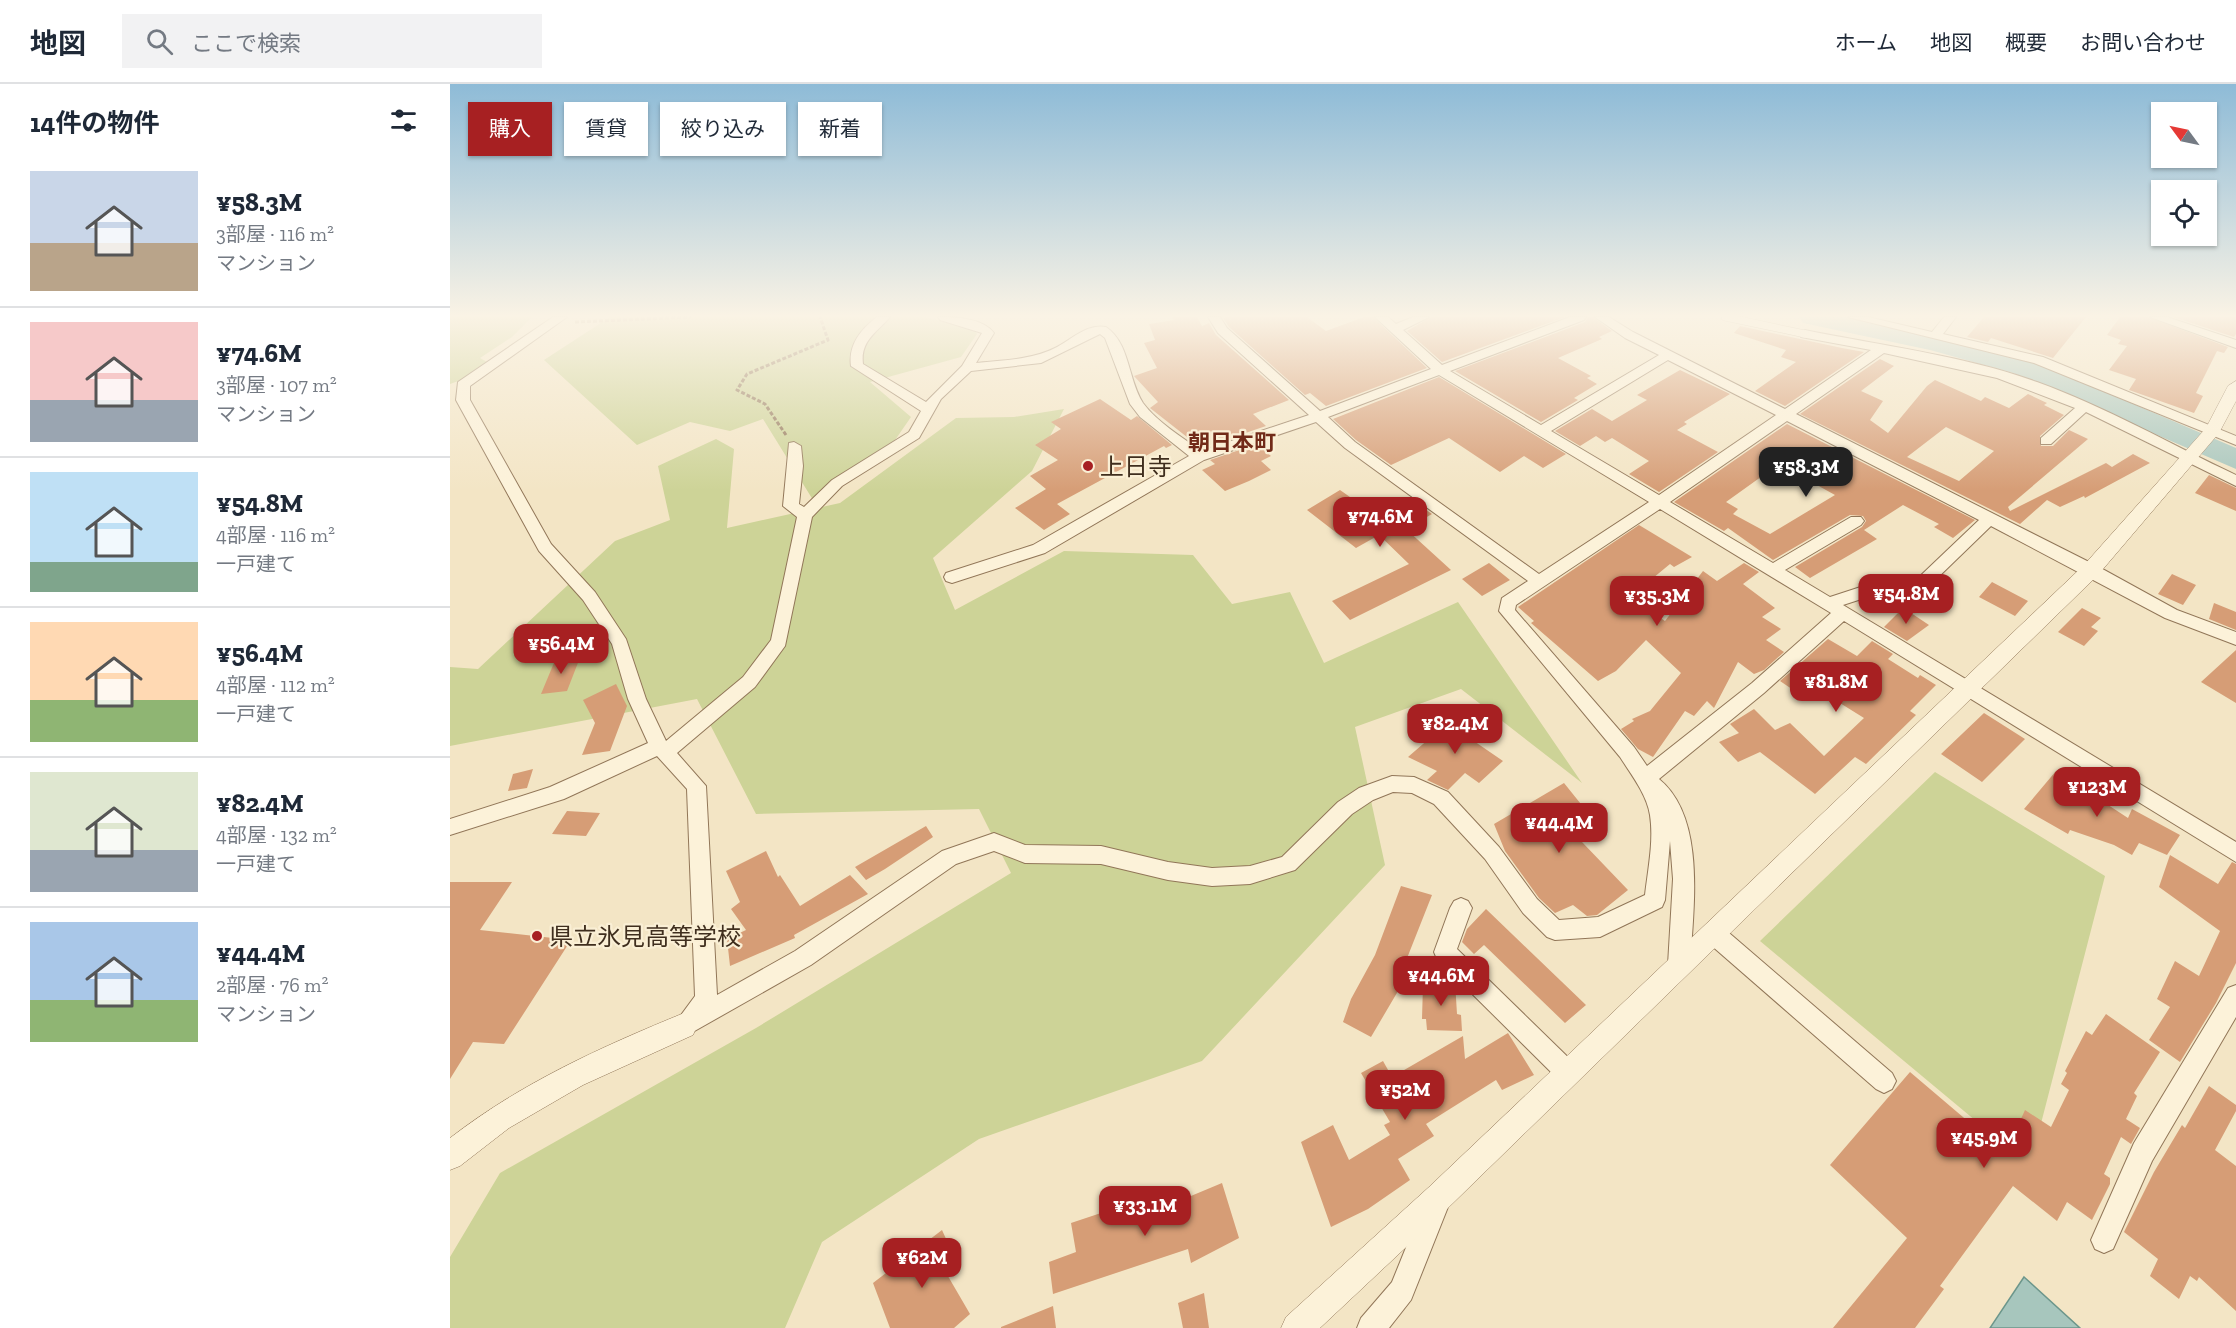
<!DOCTYPE html>
<html lang="ja">
<head>
<meta charset="utf-8">
<style>
	:root { --surface:#fff; --page:#f2f2f3; --text:#1f2937; --muted:#747a83; --line:#e0e1e3; --accent:#a72022 }
	body { margin:0; font-family:"Zilla Slab","Noto Sans JP",serif; background:var(--page); color:var(--text); height:100vh; display:flex; flex-direction:column; font-size:22px; white-space:nowrap }
	* { box-sizing:border-box; margin:0 }
	p { font-size:20px; color:var(--muted) }
	.icon { flex:none; width:33px; height:33px; fill:none; stroke:currentColor; stroke-width:2; stroke-linecap:round; stroke-linejoin:round }
	.map { position:relative; flex:1; overflow:hidden }
	.details { display:flex; flex-direction:column; background:var(--surface); width:450px }
	.details>* { flex:none }
	.banner { position:absolute; left:18px; top:18px; width:570px; height:54px; display:flex; gap:12px }
	.needle { width:39px; rotate:303deg }
	.fabs { position:absolute; left:1701px; top:18px; display:grid; gap:12px }
	.fabs a { display:grid; place-items:center; width:66px; height:66px; border-radius:0px; background:var(--surface); box-shadow:0 2px 4px #0004; font-size:30px }
	.price { position:absolute; translate:-50% -51px; padding:0 14px; border-radius:12px; background:var(--accent); color:#fff; font-size:20px; line-height:39px; filter:drop-shadow(0 2px 3px #0008) }
	.price::after { content:''; position:absolute; left:50%; top:36px; width:18px; height:14px; margin-left:-9px; background:inherit; clip-path:polygon(0 0,100% 0,50% 100%) }
	.price.active { background:#222; color:#fff }
	ul { padding:0; list-style:none }
	li { display:flex; align-items:center; gap:18px; height:150px; padding:0 30px }
	li+li { border-top:2px solid var(--line) }
	li span { display:grid; place-items:center; flex:none; width:168px; height:120px; border-radius:0px; color:#555 }
	li>.icon { margin-inline-start:auto }
	span .icon { width:72px; height:72px; fill:#fffc; stroke-width:1 }
	li b { font-size:26px }
	h2 { display:flex; justify-content:space-between; align-items:center; height:72px; padding:0 30px; font-size:26px }
	.tag { padding:0 21px; border-radius:0px; background:var(--surface); box-shadow:0 2px 4px #0004; font-size:21px; line-height:54px }
	.tag.active { background:var(--accent); color:#fff }
	header { display:flex; align-items:center; gap:36px; box-sizing:border-box; height:84px; padding:0 30px; background:var(--surface); border-bottom:2px solid var(--line) }
	header strong { font-size:28px }
	nav { display:flex; gap:33px; margin-inline-start:auto; font-size:21px }
	.search { width:420px; height:54px; background:var(--page); display:flex; align-items:center; gap:15px; box-sizing:border-box; padding:0 21px; border-radius:0px; color:var(--muted); font-size:22px }
	main { display:flex; flex:1; min-height:0 }
	.map>svg:first-child { display:block }
</style>
</head>
<body>
<header>
<strong>地図</strong>
<div class="search"><svg class="icon" aria-label="search" viewBox="0 0 24 24"><circle cx="10" cy="10" r="6"/><path d="M15 15l6 6"/></svg>ここで検索</div>
<nav><a>ホーム</a><a>地図</a><a>概要</a><a>お問い合わせ</a></nav>
</header>
<main>
<section class="details">
<h2>14件の物件<svg class="icon" aria-label="filters" viewBox="0 0 24 24"><path d="M4 7h16M4 17h16"/><circle cx="9" cy="7" r="2"/><circle cx="15" cy="17" r="2"/></svg></h2>
<ul>
<li><span style="background:linear-gradient(#c9d6e8 60%,#b9a48a 0)"><svg class="icon" aria-label="home" viewBox="0 0 24 24"><path d="M3 11l9-7 9 7M6 9v11h12V9"/></svg></span><div><b>¥58.3M</b><p>3部屋 · 116 m²</p><p>マンション</p></div></li>
<li><span style="background:linear-gradient(#f6c9c9 65%,#9aa5b1 0)"><svg class="icon" aria-label="home" viewBox="0 0 24 24"><path d="M3 11l9-7 9 7M6 9v11h12V9"/></svg></span><div><b>¥74.6M</b><p>3部屋 · 107 m²</p><p>マンション</p></div></li>
<li><span style="background:linear-gradient(#bfe0f5 75%,#7fa58c 0)"><svg class="icon" aria-label="home" viewBox="0 0 24 24"><path d="M3 11l9-7 9 7M6 9v11h12V9"/></svg></span><div><b>¥54.8M</b><p>4部屋 · 116 m²</p><p>一戸建て</p></div></li>
<li><span style="background:linear-gradient(#ffd9b3 65%,#8fb573 0)"><svg class="icon" aria-label="home" viewBox="0 0 24 24"><path d="M3 11l9-7 9 7M6 9v11h12V9"/></svg></span><div><b>¥56.4M</b><p>4部屋 · 112 m²</p><p>一戸建て</p></div></li>
<li><span style="background:linear-gradient(#dfe7d0 65%,#9aa5b1 0)"><svg class="icon" aria-label="home" viewBox="0 0 24 24"><path d="M3 11l9-7 9 7M6 9v11h12V9"/></svg></span><div><b>¥82.4M</b><p>4部屋 · 132 m²</p><p>一戸建て</p></div></li>
<li><span style="background:linear-gradient(#a9c7e8 65%,#8fb573 0)"><svg class="icon" aria-label="home" viewBox="0 0 24 24"><path d="M3 11l9-7 9 7M6 9v11h12V9"/></svg></span><div><b>¥44.4M</b><p>2部屋 · 76 m²</p><p>マンション</p></div></li>
</ul>
</section>
<div class="map">
<svg width="1786" height="1244" viewBox="0 0 1786 1244">
	<rect width="100%" height="100%" fill="#f3e5c5"/>
	<!-- green -->
	<path fill="#cdd397" d="M 0,233 L 82,233 L 62,253 L 30,274 L 37,278 L 11,296 L 0,300 Z
		M 160,233 L 476,233 L 525,247 L 527,250 L 511,273 L 420,298 L 461,333 L 443,359 L 363,416 L 313,335 L 280,347 L 240,338 L 187,361 L 94,276 Z
		M 614,325 L 582,387 L 483,474 L 505,526 L 614,467 L 743,471 L 782,520 L 840,508 L 874,579 L 1008,518 L 1132,699 L 1011,605 L 905,643 L 935,781 L 752,977 L 529,1055 L 372,1158 L 335,1244 L 0,1244 L 0,1173 L 50,1089 L 306,944 L 561,789 L 529,725 L 306,730 L 247,615 L 0,662 L 0,583 L 28,585 L 165,457 L 220,436 L 208,382 L 266,355 L 284,365 L 277,444 L 390,419 L 506,334 L 564,333 Z
		M 1485,688 L 1655,792 L 1580,1082 L 1310,857 Z"/>
	<!-- water -->
	<path fill="#a7c6bd" stroke="#6c968b" stroke-width="1.5" d="M 1574,1193 L 1630,1244 L 1540,1244 Z"/>
	<g fill="none" stroke-linecap="round" stroke-linejoin="round">
		<!-- river -->
		<path fill="#a7c6bd" fill-rule="evenodd" d="M 1349,233 L 1398,233 L 1484,251 L 1583,277 L 1786,364 L 1786,385 L 1563,289 L 1480,266 L 1353,239 Z"/>
	</g>
	<!-- building -->
	<path fill="#d69d76" fill-rule="evenodd" d="M 722,233 L 747,233 L 752,242 L 759,239 L 766,251 L 839,316 L 803,330 L 816,342 L 751,364 L 700,324 L 708,318 L 684,292 L 707,284 L 694,259 L 705,256 L 699,240 L 724,236 Z
		M 777,233 L 857,233 L 876,247 L 914,233 L 923,233 L 977,284 L 876,322 L 860,309 L 855,311 L 779,243 L 773,234 Z
		M 981,233 L 1115,233 L 992,278 L 957,247 Z
		M 1138,233 L 1143,233 L 1162,247 L 1149,253 L 1152,255 L 1108,274 L 1141,292 L 1137,294 L 1147,300 L 1124,314 L 1128,316 L 1091,338 L 1005,287 L 1135,238 Z
		M 1534,233 L 1636,233 L 1603,274 L 1541,254 L 1538,258 L 1517,253 Z
		M 1670,233 L 1698,233 L 1778,263 L 1774,269 L 1767,267 L 1746,309 L 1753,312 L 1744,329 L 1679,306 L 1686,295 L 1659,286 L 1677,262 L 1668,260 L 1671,256 L 1657,251 Z
		M 1723,233 L 1786,233 L 1786,250 L 1784,253 Z
		M 1290,242 L 1392,264 L 1414,268 L 1335,322 L 1305,307 L 1346,278 L 1331,273 L 1336,266 L 1284,249 Z
		M 1430,275 L 1444,282 L 1411,307 L 1433,317 L 1420,336 L 1438,349 L 1477,302 L 1485,296 L 1531,317 L 1535,313 L 1559,324 L 1578,310 L 1597,319 L 1594,321 L 1614,331 L 1590,352 L 1591,362 L 1603,362 L 1619,346 L 1638,355 L 1558,423 L 1560,427 L 1656,379 L 1662,383 L 1683,370 L 1700,379 L 1635,414 L 1634,412 L 1610,423 L 1597,416 L 1570,440 L 1350,330 ZM 1496,343 L 1544,367 L 1509,397 L 1457,373 Z
		M 1230,286 L 1280,310 L 1234,338 L 1237,340 L 1227,346 L 1268,368 L 1209,408 L 1179,390 L 1199,377 L 1162,354 L 1155,358 L 1146,352 L 1130,362 L 1105,347 L 1142,325 L 1162,337 L 1197,316 L 1187,311 Z
		M 989,293 L 1116,370 L 1093,384 L 1074,372 L 1050,388 L 999,354 L 941,381 L 906,356 L 883,335 Z
		M 650,315 L 681,336 L 687,332 L 722,361 L 716,364 L 714,362 L 607,420 L 620,430 L 594,446 L 565,424 L 596,405 L 580,392 L 608,376 L 585,361 L 611,345 L 601,338 Z
		M 1337,340 L 1525,436 L 1503,454 L 1484,443 L 1489,440 L 1453,421 L 1414,446 L 1427,455 L 1360,494 L 1345,483 L 1412,443 L 1416,437 L 1413,432 L 1400,431 L 1323,476 L 1278,444 L 1274,447 L 1224,418 ZM 1329,380 L 1385,411 L 1320,450 L 1283,430 L 1288,425 L 1276,418 Z
		M 807,360 L 821,372 L 811,377 L 821,386 L 799,397 L 775,407 L 752,386 L 765,380 L 760,376 Z
		M 1759,391 L 1786,404 L 1786,427 L 1745,409 Z
		M 890,406 L 910,420 L 922,414 L 944,431 L 966,419 L 982,430 L 956,445 L 1001,486 L 900,536 L 882,517 L 959,480 L 929,451 L 906,464 L 857,426 Z
		M 1189,441 L 1242,473 L 1224,483 L 1220,480 L 1180,513 L 1215,537 L 1253,487 L 1267,497 L 1294,479 L 1309,488 L 1293,500 L 1325,524 L 1312,533 L 1331,545 L 1316,556 L 1334,568 L 1314,586 L 1304,590 L 1288,578 L 1264,624 L 1257,617 L 1244,632 L 1235,627 L 1203,673 L 1188,665 L 1171,645 L 1184,637 L 1182,635 L 1200,627 L 1231,589 L 1196,556 L 1166,587 L 1148,597 L 1081,539 L 1084,537 L 1068,523 Z
		M 1039,479 L 1060,496 L 1032,512 L 1012,495 Z
		M 1722,490 L 1746,501 L 1733,521 L 1708,510 Z
		M 1542,498 L 1578,517 L 1565,532 L 1529,513 Z
		M 1764,519 L 1786,528 L 1786,546 L 1759,535 Z
		M 1632,524 L 1651,534 L 1641,543 L 1648,547 L 1634,562 L 1608,548 Z
		M 1451,526 L 1459,531 L 1461,529 L 1479,541 L 1457,557 L 1434,543 Z
		M 1378,555 L 1407,572 L 1422,557 L 1443,570 L 1438,575 L 1468,594 L 1470,591 L 1486,601 L 1460,627 L 1466,631 L 1416,680 L 1405,673 L 1365,710 L 1310,668 L 1288,678 L 1269,658 L 1289,649 L 1280,640 L 1304,625 L 1325,646 L 1340,639 L 1374,672 L 1414,634 L 1369,606 L 1358,616 L 1330,597 Z
		M 1786,566 L 1786,619 L 1751,598 Z
		M 131,571 L 117,607 L 91,610 L 106,574 Z
		M 166,600 L 177,622 L 160,667 L 132,671 L 145,639 L 133,616 Z
		M 1534,629 L 1575,655 L 1532,698 L 1491,670 Z
		M 1003,634 L 1027,645 L 1018,653 L 1053,677 L 1029,699 L 1015,689 L 998,706 L 977,696 L 987,687 L 958,673 Z
		M 83,685 L 77,704 L 58,707 L 63,690 Z
		M 1606,687 L 1678,734 L 1682,725 L 1730,751 L 1717,771 L 1689,759 L 1682,771 L 1664,761 L 1620,746 L 1618,750 L 1574,725 Z
		M 1114,699 L 1147,740 L 1132,758 L 1178,806 L 1147,831 L 1137,832 L 1123,821 L 1105,829 L 1089,814 L 1055,767 L 1044,740 Z
		M 117,727 L 150,729 L 136,752 L 102,750 Z
		M 476,742 L 483,753 L 435,785 L 416,796 L 405,783 Z
		M 316,767 L 328,793 L 330,791 L 350,822 L 400,791 L 418,810 L 344,851 L 345,854 L 280,882 L 277,855 L 296,846 L 281,825 L 290,818 L 276,787 Z
		M 1720,771 L 1768,800 L 1782,778 L 1786,780 L 1786,879 L 1766,919 L 1730,978 L 1699,956 L 1720,923 L 1707,915 L 1725,877 L 1749,892 L 1770,847 L 1709,803 Z
		M 0,798 L 62,798 L 30,846 L 121,856 L 54,960 L 23,958 L 0,995 Z
		M 951,802 L 982,811 L 946,902 L 951,902 L 921,953 L 893,938 L 901,915 L 925,871 Z
		M 1036,825 L 1136,921 L 1115,939 L 1034,861 L 1024,870 L 1012,858 L 1017,845 Z
		M 1005,898 L 1007,930 L 1011,931 L 1012,947 L 977,946 L 976,935 L 972,935 L 973,901 Z
		M 1656,930 L 1710,968 L 1684,1009 L 1687,1012 L 1676,1035 L 1690,1044 L 1681,1060 L 1671,1053 L 1654,1090 L 1660,1094 L 1660,1100 L 1642,1136 L 1617,1118 L 1607,1137 L 1563,1102 L 1490,1202 L 1494,1205 L 1465,1244 L 1383,1244 L 1457,1154 L 1380,1081 L 1460,988 L 1540,1056 L 1554,1036 L 1566,1046 L 1575,1026 L 1601,1043 L 1619,1006 L 1611,1000 L 1617,989 L 1615,987 L 1636,947 L 1642,951 Z
		M 1058,949 L 1084,991 L 1052,1006 L 1046,996 L 976,1040 L 984,1052 L 948,1075 L 960,1096 L 918,1125 L 881,1143 L 851,1058 L 883,1041 L 899,1076 L 940,1051 L 934,1041 L 940,1038 L 911,989 L 933,977 L 942,993 L 1013,952 L 1015,975 Z
		M 1759,1002 L 1786,1021 L 1786,1027 L 1765,1066 L 1786,1082 L 1786,1227 L 1749,1193 L 1747,1197 L 1740,1192 L 1729,1215 L 1700,1192 L 1708,1175 L 1674,1148 L 1704,1088 L 1732,1041 L 1735,1044 Z
		M 772,1099 L 789,1154 L 741,1179 L 738,1165 L 603,1210 L 599,1178 L 626,1168 L 621,1139 L 702,1112 L 705,1127 Z
		M 492,1146 L 507,1179 L 495,1187 L 520,1230 L 504,1244 L 440,1244 L 423,1199 Z
		M 754,1209 L 759,1244 L 733,1244 L 728,1219 Z
		M 603,1222 L 606,1244 L 551,1244 L 551,1243 Z"/>
	<g fill="none" stroke-linecap="round" stroke-linejoin="round">
		<defs>
			<path id="service" d="M 1275,233 L 1355,250"/>
			<path id="minor" d="M 103,233 L 117,233 L 20,302 L 20,316 L 101,460 L 145,508 L 176,555 L 196,615 L 216,657 L 293,593 L 321,556 L 347,433 L 333,422 L 339,359 L 344,358 L 351,362 L 353,382 L 349,420 L 354,423 L 382,396 L 459,348 L 471,327 L 401,282 C 398,261 411,245 427,233 L 440,233 C 427,248 410,257 413,280 L 476,318 L 512,282 L 532,249 L 490,236 L 488,233 C 506,233 533,234 544,249 L 526,279 C 553,276 581,276 605,264 C 621,256 637,239 656,243 C 680,259 678,296 693,319 C 707,338 732,353 751,367 L 859,331 L 768,249 L 758,233 L 770,233 L 777,244 L 870,327 L 981,285 L 925,233 L 938,233 L 946,240 L 963,233 L 979,233 L 953,246 L 992,281 L 1120,233 L 1136,233 L 1134,236 L 1000,287 L 1091,341 L 1209,271 L 1175,254 L 1145,233 L 1159,233 L 1183,248 L 1335,325 L 1421,266 L 1351,253 L 1349,250 L 1355,246 C 1433,262 1512,271 1587,298 C 1656,323 1720,360 1786,391 L 1786,402 L 1636,328 L 1601,360 L 1591,360 L 1591,354 L 1625,324 L 1547,294 L 1434,269 L 1346,330 L 1647,482 L 1727,526 L 1786,548 L 1786,561 L 1715,534 L 1541,442 L 1477,504 L 1430,509 L 1393,521 L 1786,758 L 1786,778 L 1394,537 L 1314,609 L 1209,695 C 1257,734 1243,826 1240,881 L 1237,888 L 1229,891 L 1221,888 L 1218,881 L 1223,795 L 1220,757 L 1215,816 L 1212,823 L 1150,853 L 1105,856 L 1097,853 L 1073,829 L 1035,775 L 984,720 L 962,709 L 943,708 L 923,716 L 902,730 L 845,786 L 800,800 L 762,802 L 718,796 L 651,780 L 575,779 L 544,767 L 506,780 L 361,881 L 234,953 L 226,950 L 223,942 L 245,912 L 237,705 L 207,672 L 114,715 L 0,751 L 0,735 L 100,703 L 198,659 L 178,615 L 162,560 L 133,516 L 89,467 L 6,316 L 8,298 ZM 650,250 L 655,254 L 680,320 L 690,333 L 739,372 L 583,461 L 496,489 L 494,493 L 496,497 L 502,499 L 595,469 L 754,376 L 866,338 L 895,364 L 1078,497 L 1052,514 L 1049,527 L 1170,673 C 1181,690 1197,711 1200,731 C 1204,757 1198,785 1195,811 L 1148,833 L 1109,836 L 1087,815 L 1049,763 L 998,708 L 964,693 L 942,692 L 909,704 L 888,718 L 832,773 L 800,782 L 762,784 L 718,778 L 651,762 L 575,761 L 544,749 L 492,767 L 345,867 L 267,911 L 256,702 L 227,669 L 305,603 L 335,562 L 362,433 L 392,402 L 469,354 L 491,315 L 521,287 L 591,279 ZM 1218,276 L 1326,331 L 1209,411 L 1101,347 ZM 989,291 L 1199,418 L 1089,490 L 905,358 L 878,333 ZM 1337,337 L 1529,436 L 1467,495 L 1429,497 L 1380,513 L 1335,486 L 1411,441 L 1414,437 L 1411,433 L 1401,433 L 1323,479 L 1220,418 ZM 1210,425 L 1381,529 L 1302,599 L 1197,682 L 1184,663 L 1065,526 L 1066,521 Z
				M 1398,233 L 1418,233 L 1482,248 L 1494,233 L 1506,233 L 1493,250 L 1593,273 L 1786,352 L 1786,361 L 1584,279 Z
				M 1700,233 L 1717,233 L 1786,256 L 1786,264 Z
				M 1011,814 L 1018,817 L 1022,824 L 1007,865 L 1126,981 L 1130,989 L 1126,997 L 1118,1001 L 1110,997 L 987,875 L 984,868 L 1000,824 L 1004,817 Z
				M 1263,839 L 1271,842 L 1442,989 L 1446,997 L 1442,1005 L 1434,1009 L 1426,1005 L 1255,856 L 1252,849 L 1255,842 Z
				M 1786,901 L 1786,933 L 1702,1077 L 1663,1165 L 1654,1169 L 1645,1165 L 1641,1156 L 1684,1059 L 1778,904 Z
				M 985,1110 L 994,1114 L 998,1123 L 961,1216 L 939,1244 L 907,1244 L 911,1234 L 942,1198 L 976,1114 Z"/>
			<path id="tertiary" d="M 1786,297 L 1786,317 L 1769,349 L 1648,491 L 999,1123 L 870,1244 L 831,1244 L 836,1233 L 979,1103 L 1634,481 L 1756,344 L 1778,302 Z
				M 234,929 L 243,933 L 247,942 L 243,951 L 133,1001 L 59,1044 L 10,1082 L 0,1086 L 0,1054 C 71,999 151,963 234,929 Z"/>
		</defs>
		<!-- service casing -->
		<use href="#service" stroke="#917658" stroke-width="8"/>
		<!-- minor casing -->
		<use href="#minor" stroke="#917658" stroke-width="2"/>
		<!-- tertiary casing -->
		<use href="#tertiary" stroke="#917658" stroke-width="1"/>
		<!-- path -->
		<path stroke="#917658" stroke-width="3" stroke-dasharray="4 2" stroke-linecap="butt" d="M 125,238 L 241,233
			M 336,351 L 315,320 L 287,306 L 297,290 L 378,256 L 370,233"/>
		<!-- service -->
		<use href="#service" stroke="#fcf2d9" stroke-width="7"/>
		<!-- minor -->
		<use href="#minor" fill="#fcf2d9" fill-rule="evenodd"/>
		<!-- tertiary -->
		<use href="#tertiary" fill="#fcf2d9" fill-rule="evenodd"/>
	</g>
	<!-- sky -->
	<linearGradient id="sky" x2="0" y2="1"><stop stop-color="#8ebbd7"/><stop offset="0.57" stop-color="#faf3e5"/><stop offset="1" stop-color="#faf3e5" stop-opacity="0"/></linearGradient>
	<rect width="1786" height="407" fill="url(#sky)"/>
	<!-- markers -->
	<g fill="#a72022" stroke="#faefd5" stroke-width="2">
		<circle cx="638" cy="382" r="6"/>
		<circle cx="87" cy="852" r="6"/>
	</g>
	<g text-anchor="middle" dominant-baseline="central" stroke-width="4.5" stroke-linejoin="round" paint-order="stroke">
		<!-- far-neighbourhood labels -->
		<g font-size="22" font-weight="bold" fill="#712a18" stroke="#faefd5">
			<text x="782" y="358">朝日本町</text>
		</g>
		<!-- poi labels -->
		<g font-size="24" fill="#3f2e1e" stroke="#faefd5" text-anchor="start">
			<text x="650" y="382">上日寺</text>
			<text x="99" y="852">県立氷見高等学校</text>
		</g>
	</g>
</svg>
<div class="fabs">
<a><svg class="needle" viewBox="-14 -14 28 28"><path d="M0-13l5 13h-10z" fill="#e53935"/><path d="M0 13l5-13h-10z" fill="#747a83"/></svg></a>
<a><svg class="icon" aria-label="locate" viewBox="0 0 24 24"><circle cx="12" cy="12" r="6"/><path d="M12 2v4M12 18v4M2 12h4M18 12h4"/></svg></a>
</div>
<b class="price active" style="left:1356px;top:414px">¥58.3M</b>
<b class="price" style="left:930px;top:464px">¥74.6M</b>
<b class="price" style="left:1456px;top:541px">¥54.8M</b>
<b class="price" style="left:1207px;top:543px">¥35.3M</b>
<b class="price" style="left:111px;top:591px">¥56.4M</b>
<b class="price" style="left:1386px;top:629px">¥81.8M</b>
<b class="price" style="left:1005px;top:671px">¥82.4M</b>
<b class="price" style="left:1647px;top:734px">¥123M</b>
<b class="price" style="left:1109px;top:770px">¥44.4M</b>
<b class="price" style="left:991px;top:923px">¥44.6M</b>
<b class="price" style="left:955px;top:1037px">¥52M</b>
<b class="price" style="left:1534px;top:1085px">¥45.9M</b>
<b class="price" style="left:695px;top:1153px">¥33.1M</b>
<b class="price" style="left:472px;top:1205px">¥62M</b>
<div class="banner">
<a class="tag active">購入</a>
<a class="tag">賃貸</a>
<a class="tag">絞り込み</a>
<a class="tag">新着</a>
</div>
</div>
</main>
</body>
</html>
